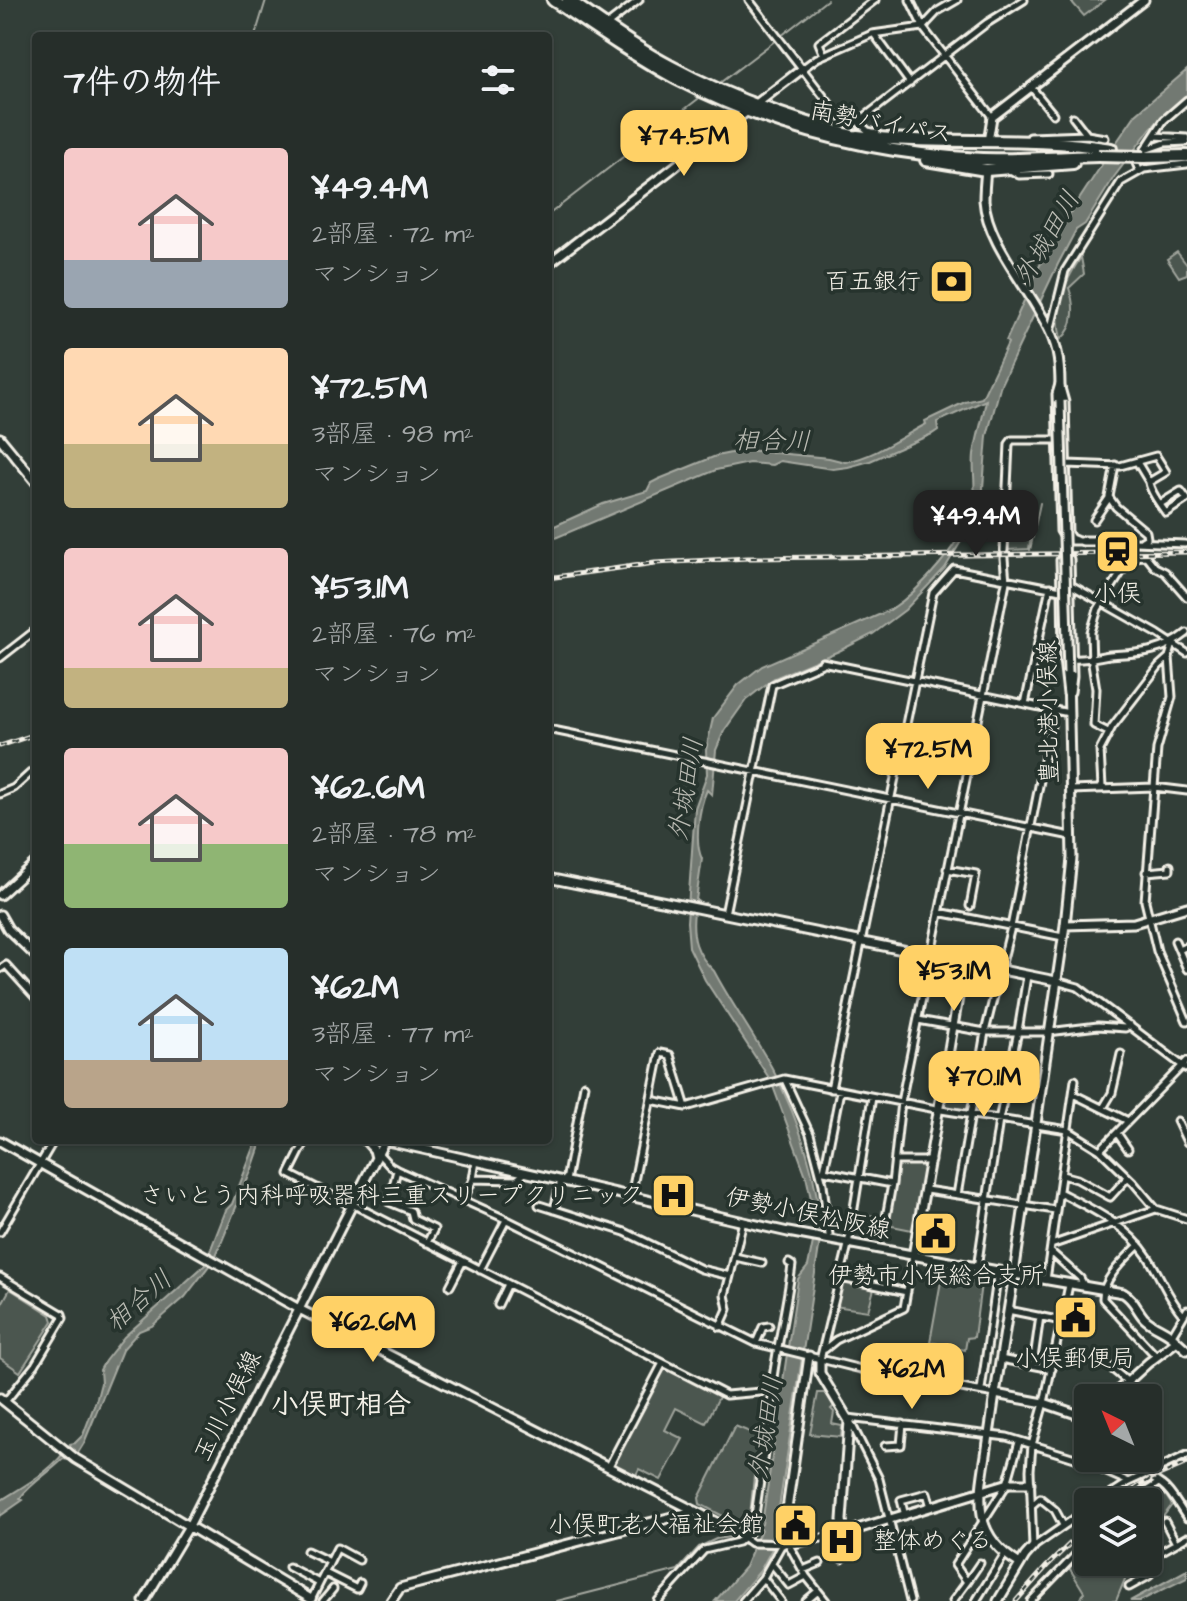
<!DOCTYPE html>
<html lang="ja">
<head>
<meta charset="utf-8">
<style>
	:root { --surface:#262e2a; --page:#323a36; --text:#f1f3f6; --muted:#a4a8a8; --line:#424a47; --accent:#ffd166 }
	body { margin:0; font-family:"Architects Daughter","Klee One",sans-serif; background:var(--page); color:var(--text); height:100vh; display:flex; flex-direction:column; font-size:30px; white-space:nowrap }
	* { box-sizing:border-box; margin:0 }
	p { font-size:26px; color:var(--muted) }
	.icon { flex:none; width:44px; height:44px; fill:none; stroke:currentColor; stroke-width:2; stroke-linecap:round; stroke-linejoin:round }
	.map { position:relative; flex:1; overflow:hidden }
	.details { position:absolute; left:32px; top:32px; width:520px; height:1112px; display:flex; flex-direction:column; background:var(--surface); border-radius:8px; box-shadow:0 2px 6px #0004,0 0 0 2px var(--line) }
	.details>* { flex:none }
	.needle { width:52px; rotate:317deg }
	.fabs { position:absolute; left:1074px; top:1384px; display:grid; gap:16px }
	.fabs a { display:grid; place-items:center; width:88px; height:88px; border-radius:8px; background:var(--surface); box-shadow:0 2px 6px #0004,0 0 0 2px var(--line); font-size:40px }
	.price { position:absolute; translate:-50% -68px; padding:0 18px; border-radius:16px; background:var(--accent); color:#111; font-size:26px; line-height:52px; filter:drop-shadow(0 2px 4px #0008) }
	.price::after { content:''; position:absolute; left:50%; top:48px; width:24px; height:18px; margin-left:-12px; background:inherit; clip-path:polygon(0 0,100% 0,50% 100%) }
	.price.on { background:#222; color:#fff }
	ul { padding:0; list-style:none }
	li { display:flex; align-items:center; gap:24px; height:200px; padding:0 32px }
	li span { display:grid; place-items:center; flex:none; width:224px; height:160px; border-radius:8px; color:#555 }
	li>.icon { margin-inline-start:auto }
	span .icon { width:96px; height:96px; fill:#fffc; stroke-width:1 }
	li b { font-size:34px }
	h2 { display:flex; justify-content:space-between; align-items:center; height:96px; padding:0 32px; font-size:34px }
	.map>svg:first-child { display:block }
</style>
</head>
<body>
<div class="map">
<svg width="1187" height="1601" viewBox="0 0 1187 1601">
	<rect width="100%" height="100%" fill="#323e38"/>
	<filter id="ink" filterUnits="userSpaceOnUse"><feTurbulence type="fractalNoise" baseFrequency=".0125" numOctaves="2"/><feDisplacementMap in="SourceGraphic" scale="16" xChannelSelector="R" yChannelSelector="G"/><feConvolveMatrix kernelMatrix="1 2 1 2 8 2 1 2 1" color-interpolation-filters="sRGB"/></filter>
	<g filter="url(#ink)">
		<!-- green -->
		<path fill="#4c564f" stroke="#a0a49c" stroke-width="2" d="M 1070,0 L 1105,0 L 1084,16 Z
			M 1177,252 L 1187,265 L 1187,274 L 1179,277 L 1167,259 Z
			M 1081,257 L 1084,274 L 1069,288 C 1075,305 1076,327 1061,339 C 1053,308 1064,283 1081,257 Z
			M 981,525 L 1002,525 L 1002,536 L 975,537 Z
			M 1031,534 L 1029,549 L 1007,550 L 1007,539 Z
			M 950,1067 L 976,1071 L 968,1112 L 943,1107 Z
			M 898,1163 L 928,1163 L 917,1231 L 887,1225 Z
			M 943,1270 L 975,1276 L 981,1284 L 974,1337 L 967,1338 L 965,1350 L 930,1342 Z
			M 841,1278 L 875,1285 L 868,1311 L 834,1306 Z
			M 10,1289 L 51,1315 L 53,1321 L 20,1372 L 0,1358 L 0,1307 Z
			M 663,1366 L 720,1395 L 706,1423 L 676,1408 L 665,1430 L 683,1439 L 661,1480 L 639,1469 L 635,1477 L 613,1464 Z
			M 818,1393 L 826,1393 L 834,1406 L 831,1409 L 834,1412 L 832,1424 L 842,1426 L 841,1437 L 810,1434 Z
			M 735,1426 L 762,1437 L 756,1456 L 750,1516 L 738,1524 L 700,1504 L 699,1498 Z
			M 1156,1487 L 1160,1487 L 1172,1505 L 1148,1536 L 1148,1502 L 1134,1502 Z
			M 1088,1545 L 1088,1562 L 1132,1562 L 1116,1601 L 1080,1601 L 1084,1592 L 1068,1566 Z"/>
		<!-- water -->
		<path fill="#727972" stroke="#a6a9a1" stroke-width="2" d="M 1187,70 L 1187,95 L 1151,128 L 1114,177 L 1085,224 L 1076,230 L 1058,264 L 1001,384 L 987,436 L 982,501 L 977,515 L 945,568 L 905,610 L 873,634 L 839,651 L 774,678 L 746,700 L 724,731 L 716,750 L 712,795 L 707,790 C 699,807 694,842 702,859 L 696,900 L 701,904 L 705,903 L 704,908 L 694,912 C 691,937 696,954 714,971 C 732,1005 754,1035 772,1068 C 799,1120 818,1176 821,1234 L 773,1547 L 760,1571 L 734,1601 L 715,1601 L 745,1567 L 761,1529 L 758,1528 L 762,1524 L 798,1279 L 808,1266 L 813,1242 L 814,1212 L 806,1176 L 771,1081 L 705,980 L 689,947 L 687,922 L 695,808 L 707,774 L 706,750 L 713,718 L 738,685 L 762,666 L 890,610 C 922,589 963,543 973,504 C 977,487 972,471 974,454 C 977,436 983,418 986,400 L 937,422 L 938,430 L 932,434 L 870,461 L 848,467 L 833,469 L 780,461 L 772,465 L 749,463 L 716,470 L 548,541 L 548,529 L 603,504 L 647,491 L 651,483 L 659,479 L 716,456 L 746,450 L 829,458 L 845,462 C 874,457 900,438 926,424 L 925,421 L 965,402 L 982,398 L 1008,343 L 1006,341 L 1048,247 L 1116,143 L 1136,114 Z
			M 257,1140 L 262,1140 L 252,1169 L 215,1258 L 185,1297 L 152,1326 L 139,1331 L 122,1350 L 84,1443 L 73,1461 L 63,1459 C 49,1473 31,1483 20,1498 L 23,1500 L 0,1516 L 0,1501 C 27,1484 53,1471 70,1444 L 75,1443 L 83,1435 L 97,1398 L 101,1383 L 100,1370 L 105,1361 L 124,1337 L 206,1264 L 206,1253 L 210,1251 L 226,1210 L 232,1204 Z
			M 1187,1570 L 1187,1578 L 1140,1601 L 1130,1601 Z"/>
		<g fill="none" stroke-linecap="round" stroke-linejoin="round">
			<!-- stream -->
			<path stroke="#a6a9a1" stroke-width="2" d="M 255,36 L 266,0
				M 781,36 L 827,0
				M 721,82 L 776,40
				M 548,215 L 698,99
				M 1030,550 L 1040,503
				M 740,1531 L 744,1526 L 751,1524
				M 557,1601 L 678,1570 L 699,1547 L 716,1539 L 736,1536"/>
			<defs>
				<path id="street" d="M 749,0 L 838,115 L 849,121 L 858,122 L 987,23 L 1024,0
					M 910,0 L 924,29 L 992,117
					M 608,24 L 639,0
					M 874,34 L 910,83
					M 824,55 L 819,43 L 875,0
					M 802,69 L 817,58 L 872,34 L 923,27 L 938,11 L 957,0
					M 1031,87 L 1053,114
					M 1073,117 L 1087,135
					M 858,122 L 868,131 L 877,133
					M 1155,136 L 1187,138
					M 1030,137 L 1087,135 L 1105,138
					M 1145,150 L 1165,143 L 1187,142
					M 1139,170 L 1136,163 L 1164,120 L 1187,100
					M 1012,171 L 1019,175 L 1049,174
					M 1050,332 L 1065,271 L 1121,182 L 1144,169 L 1187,164
					M 1059,384 L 1056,394 L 1060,531 L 1066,541 L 1083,541
					M 1060,384 L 1065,402 L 1068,533 L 1071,538 L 1076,540
					M 1067,464 L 1120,466 L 1156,456 L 1166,472 L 1149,482 L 1137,462
					M 1115,465 L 1109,497 L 1116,507 L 1146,532 L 1147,538 L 1142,541
					M 1149,482 C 1150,492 1160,504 1166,513 L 1187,499 L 1181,491 L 1160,504
					M 1094,520 L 1109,498
					M 1109,541 L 1185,544
					M 1004,551 L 1009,444 L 1012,440 L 1057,440
					M 1070,559 L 1073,676 L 1071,692
					M 1071,585 L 1158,634 L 1187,653
					M 1062,589 L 1063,659 L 1067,694
					M 1169,657 L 1172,697 L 1157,749 L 1145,901 L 1157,951 L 1187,1021
					M 0,658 L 36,630
					M 1072,659 C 1086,660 1097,657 1110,655 C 1140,653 1162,653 1187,633
					M 822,662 L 1069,713
					M 1025,704 L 1050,587
					M 548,729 L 1071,836
					M 1108,732 L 1094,725 L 1096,689 L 1092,664 L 1091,632 L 1098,609 L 1131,557 L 1146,556 L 1155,567 L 1165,572 L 1187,597
					M 1102,787 L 1100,750 L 1112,727 L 1159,666 L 1169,657 L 1173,644
					M 1071,790 L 1154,787 L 1187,791
					M 0,794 L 14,788 L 36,768
					M 28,869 L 36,878
					M 947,869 L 976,874 L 970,906
					M 1146,872 L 1170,870 L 1170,866
					M 939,912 L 1063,937
					M 725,914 L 772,685 L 824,663
					M 1175,941 L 1187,969
					M 1179,950 L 1187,946
					M 0,969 L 6,965 L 36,998
					M 1056,981 L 1078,987 L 1187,1069
					M 918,1020 L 985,1032 L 1048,1032 L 1098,1026 L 1125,1028 L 1130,1025
					M 785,1080 L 810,1134 L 823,1184 L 829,1235
					M 831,1089 L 933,593 L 954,569 L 1061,590 L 1060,560
					M 840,1091 L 824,1171 L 892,1184 L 901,1102 L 1006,582 L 1004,558
					M 1073,1094 L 1128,1121
					M 651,1100 L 686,1107 L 784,1079 L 941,1110 L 1068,1130 L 1100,1150 L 1133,1182 L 1156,1209 L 1187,1219
					M 1103,1108 L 1112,1093 L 1121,1054
					M 1177,1121 L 1187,1142
					M 1117,1133 L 1128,1149
					M 306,1140 L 289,1174 L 350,1205
					M 1100,1150 L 1187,1061
					M 378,1153 L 390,1166 L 397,1170 L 501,1217 L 756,1343 L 877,1373 L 995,1394
					M 896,1161 L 931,1161
					M 397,1170 L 389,1202 L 411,1211 L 413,1219 L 434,1229 L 427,1243
					M 1062,1175 L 1077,1179 L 1110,1197 L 1128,1177
					M 473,1179 L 516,1180 L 525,1173
					M 566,1181 L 584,1085
					M 926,1190 L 1055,1210
					M 1059,1192 C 1092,1209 1127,1225 1148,1257 C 1161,1277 1168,1298 1183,1315
					M 957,1195 L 985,1032 L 1011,927 L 1054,710
					M 631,1196 L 660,1053 L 670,1055 L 686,1107
					M 464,1199 L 473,1179 L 476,1161
					M 352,1204 L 726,1395 L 761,1392 L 772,1385 C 777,1345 787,1306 792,1265 L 789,1263
					M 539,1205 L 625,1232 L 701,1269 L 730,1276 L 743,1221
					M 554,1210 L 561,1180
					M 853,1217 L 885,1223 L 892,1184
					M 0,1232 L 54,1140
					M 1051,1245 L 1156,1209
					M 1139,1245 C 1125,1259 1102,1279 1103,1299 L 1157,1357
					M 1051,1252 L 1080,1278 L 1085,1287
					M 735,1257 L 762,1263
					M 977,1268 L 999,1120 L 1018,1031 L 1027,976
					M 480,1270 L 506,1220
					M 0,1277 L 62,1314 L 63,1318 L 35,1365 L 5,1402
					M 841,1278 L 907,1292
					M 1046,1280 L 1075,1080
					M 450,1286 L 463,1261
					M 498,1305 L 508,1284
					M 1008,1310 L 1062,1321
					M 720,1327 L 728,1309 L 725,1295 L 730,1276
					M 1172,1335 L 1187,1310
					M 756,1343 L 763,1327 L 769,1326
					M 825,1349 L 836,1340 L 904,1308 L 913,1256
					M 1000,1359 L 1052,1369
					M 820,1360 L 848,1245 L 872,1097
					M 1105,1363 L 1128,1382
					M 1033,1365 L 1040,1316
					M 981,1390 L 998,1272
					M 848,1418 L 1007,1437 L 1075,1458 L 1129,1482
					M 850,1421 L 879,1479 L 910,1601
					M 885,1446 L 901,1445 L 903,1424
					M 1124,1458 C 1137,1467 1150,1477 1162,1485 C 1172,1492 1180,1509 1187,1518
					M 609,1466 L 663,1363
					M 1098,1502 L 1129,1482 L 1187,1455
					M 1129,1502 L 1157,1484
					M 1031,1506 L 1040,1498 L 1055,1510 L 1063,1525
					M 905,1516 L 901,1500 L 927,1493 L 931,1507
					M 1165,1522 L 1176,1543
					M 736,1532 L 751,1543 L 795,1544 L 844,1533
					M 833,1536 L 842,1559
					M 789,1545 L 806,1576 L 826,1601
					M 1033,1547 L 1030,1470 L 1032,1445 L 1044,1403 L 1069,1285
					M 1033,1547 L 1088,1509
					M 307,1551 L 330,1562
					M 1148,1559 L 1187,1537
					M 772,1564 L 789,1585 L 806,1576
					M 1135,1566 L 1142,1562
					M 289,1567 L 319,1583
					M 803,1570 L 820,1563
					M 325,1573 L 357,1589 L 360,1583
					M 763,1578 L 781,1601
					M 967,1582 L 980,1563
					M 1129,1587 L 1149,1576 L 1142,1562
					M 311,1600 L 337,1548 L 359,1560
					M 323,1601 L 333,1589
					M 658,1601 L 704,1550 L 738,1542 L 753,1529 L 773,1392 L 772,1385
					M 743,1601 L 763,1578 L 782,1544
					M 806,1601 L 818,1591
					M 953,1601 L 967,1582 L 955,1565 L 1007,1484 L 1019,1442
					M 976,1601 L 1005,1554
					M 1031,1601 L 1088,1542"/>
				<path id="secondary" d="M 988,142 L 992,117 L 1144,0
					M 986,169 C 985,179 984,190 984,200 C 987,246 1037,296 1053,339 C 1061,359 1060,381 1060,401
					M 548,264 L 802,69
					M 0,438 L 36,482
					M 1083,541 L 1109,541
					M 1068,673 L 1072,858 L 1065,925 L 1014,1274 L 1123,1293 C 1134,1299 1136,1309 1144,1318 C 1154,1328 1168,1330 1177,1341
					M 548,878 L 1056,981
					M 0,895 L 36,862
					M 0,915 L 8,929 L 36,956
					M 1065,925 L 1134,923 L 1187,907
					M 365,1140 L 374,1150 L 376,1158
					M 383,1140 L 788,1232 L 1014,1274 L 995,1394 L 1044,1403 L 1088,1418
					M 0,1141 L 299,1309 L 736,1532
					M 913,1256 L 964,963
					M 820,1360 L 820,1373 L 849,1421 L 842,1520 L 844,1533 L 1009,1483 L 1030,1483
					M 995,1394 C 992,1414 989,1435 986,1455 C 978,1503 973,1536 1020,1564
					M 0,1398 L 76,1459 L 311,1599
					M 1110,1398 L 1148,1363 L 1177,1341 L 1187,1350
					M 782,1544 L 809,1356
					M 144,1601 L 189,1526 L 385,1140
					M 391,1601 L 400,1588 L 695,1511
					M 998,1601 L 1025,1556 L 1033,1547"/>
				<path id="highway" d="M 553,0 C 594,28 634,56 677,79 C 772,128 875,154 982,159 C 1021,160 1060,157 1098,156
					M 568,0 C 602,23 635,48 672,67 C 733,100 798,122 864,139
					M 857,136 C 942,146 1027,135 1111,149
					M 1144,157 L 1187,156
					M 926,160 L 986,170 L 1073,163"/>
			</defs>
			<!-- street casing -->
			<use href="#street" stroke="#f4f1e8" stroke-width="11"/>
			<!-- secondary casing -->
			<use href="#secondary" stroke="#f4f1e8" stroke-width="13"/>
			<!-- highway casing -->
			<use href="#highway" stroke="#f4f1e8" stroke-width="16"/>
			<!-- street -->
			<use href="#street" stroke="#26332d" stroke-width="5"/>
			<!-- secondary -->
			<use href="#secondary" stroke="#26332d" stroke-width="7"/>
			<!-- highway -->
			<use href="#highway" stroke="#26332d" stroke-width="10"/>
			<defs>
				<path id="rail" d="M 548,578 L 655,563 L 748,558 L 1187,552
					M 0,746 L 36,734
					M 1115,1502 L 1152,1478 L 1187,1463
					M 1016,1601 L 1047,1566 L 1088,1526"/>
			</defs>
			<!-- rail casing -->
			<use href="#rail" stroke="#f4f1e8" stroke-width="5"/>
			<!-- rail -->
			<use href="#rail" stroke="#26332d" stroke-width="2" stroke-dasharray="6" stroke-linecap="butt"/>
			<defs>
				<path id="secondary-bridge" d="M 1060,401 L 1068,673"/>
				<path id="highway-bridge" d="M 1098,156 L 1144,157"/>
			</defs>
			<!-- secondary-bridge casing -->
			<use href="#secondary-bridge" stroke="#f4f1e8" stroke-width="13" stroke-linecap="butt"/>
			<!-- highway-bridge casing -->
			<use href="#highway-bridge" stroke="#f4f1e8" stroke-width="16" stroke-linecap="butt"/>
			<!-- secondary-bridge -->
			<use href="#secondary-bridge" stroke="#26332d" stroke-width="7"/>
			<!-- highway-bridge -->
			<use href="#highway-bridge" stroke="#26332d" stroke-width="10"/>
		</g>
	</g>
	<!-- icons -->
	<defs>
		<symbol id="bank-square" viewBox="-11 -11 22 22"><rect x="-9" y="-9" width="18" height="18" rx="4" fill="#ffd166" stroke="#26332d"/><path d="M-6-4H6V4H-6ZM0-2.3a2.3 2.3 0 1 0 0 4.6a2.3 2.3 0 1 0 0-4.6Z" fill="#111"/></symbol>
		<symbol id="station-square" viewBox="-11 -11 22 22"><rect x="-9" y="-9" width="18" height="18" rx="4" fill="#ffd166" stroke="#26332d"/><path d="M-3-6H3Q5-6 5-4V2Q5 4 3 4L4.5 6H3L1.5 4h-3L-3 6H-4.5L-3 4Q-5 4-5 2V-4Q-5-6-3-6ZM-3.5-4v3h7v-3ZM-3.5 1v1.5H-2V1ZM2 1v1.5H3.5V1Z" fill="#111"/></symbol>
		<symbol id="hospital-square" viewBox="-11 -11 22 22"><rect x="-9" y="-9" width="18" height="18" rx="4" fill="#ffd166" stroke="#26332d"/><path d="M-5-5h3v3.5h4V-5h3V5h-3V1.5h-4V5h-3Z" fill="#111"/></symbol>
		<symbol id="civic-square" viewBox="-11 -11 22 22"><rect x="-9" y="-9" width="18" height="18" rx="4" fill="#ffd166" stroke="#26332d"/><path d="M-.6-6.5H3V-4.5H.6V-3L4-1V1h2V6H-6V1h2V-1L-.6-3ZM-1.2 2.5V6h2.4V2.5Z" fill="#111"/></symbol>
	</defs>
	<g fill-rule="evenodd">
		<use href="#bank-square" x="926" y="256" width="51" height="51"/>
		<use href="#station-square" x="1092" y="526" width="51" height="51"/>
		<use href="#hospital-square" x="648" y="1170" width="51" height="51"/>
		<use href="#civic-square" x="910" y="1208" width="51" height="51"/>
		<use href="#civic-square" x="1050" y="1292" width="51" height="51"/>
		<use href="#civic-square" x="770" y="1500" width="51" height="51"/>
		<use href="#hospital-square" x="816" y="1516" width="51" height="51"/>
	</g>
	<g text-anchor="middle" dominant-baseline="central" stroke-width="7" stroke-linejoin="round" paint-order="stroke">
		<!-- street labels -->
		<g font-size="24" fill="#f4f1e8" stroke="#26332d">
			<text transform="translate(881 123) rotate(10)">南勢バイパス</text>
			<text transform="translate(1049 712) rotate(-91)">豊北港小俣線</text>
			<text transform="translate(808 1214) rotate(12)">伊勢小俣松阪線</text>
			<text transform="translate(228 1406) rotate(-63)">玉川小俣線</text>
		</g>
		<!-- poi labels -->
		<g font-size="24" fill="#f4f1e8" stroke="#26332d" text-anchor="end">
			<text x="921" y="282">百五銀行</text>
			<text x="1117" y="594" text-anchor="middle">小俣</text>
			<text x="643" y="1196">さいとう内科呼吸器科三重スリープクリニック</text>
			<text x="936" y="1276" text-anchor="middle">伊勢市小俣総合支所</text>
			<text x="1075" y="1359" text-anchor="middle">小俣郵便局</text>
			<text x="764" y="1525">小俣町老人福祉会館</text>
			<text x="873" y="1541" text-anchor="start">整体めぐる</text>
		</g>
		<!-- water labels -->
		<g font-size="26" font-style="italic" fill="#babbb3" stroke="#26332d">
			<text transform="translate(1047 238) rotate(-60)">外城田川</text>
			<text transform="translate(772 441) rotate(1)">相合川</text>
			<text transform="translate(686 789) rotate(-81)">外城田川</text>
			<text transform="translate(139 1301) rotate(-41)">相合川</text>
			<text transform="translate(766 1427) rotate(-81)">外城田川</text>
		</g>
		<!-- quarter labels -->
		<g font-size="28" font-weight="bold" fill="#f4f1e8" stroke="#26332d">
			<text x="341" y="1404">小俣町相合</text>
		</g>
	</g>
</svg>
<div class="fabs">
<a><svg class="needle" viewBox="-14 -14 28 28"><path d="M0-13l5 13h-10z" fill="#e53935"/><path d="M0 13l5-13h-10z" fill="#a4a8a8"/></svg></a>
<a><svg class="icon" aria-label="layers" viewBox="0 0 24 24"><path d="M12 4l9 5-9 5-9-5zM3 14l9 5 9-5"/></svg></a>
</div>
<b class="price" style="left:684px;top:178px">¥74.5M</b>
<b class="price on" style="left:976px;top:558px">¥49.4M</b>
<b class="price" style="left:928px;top:791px">¥72.5M</b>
<b class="price" style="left:954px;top:1013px">¥53.1M</b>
<b class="price" style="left:984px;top:1119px">¥70.1M</b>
<b class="price" style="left:373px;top:1364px">¥62.6M</b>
<b class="price" style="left:912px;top:1411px">¥62M</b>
<section class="details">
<h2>7件の物件<svg class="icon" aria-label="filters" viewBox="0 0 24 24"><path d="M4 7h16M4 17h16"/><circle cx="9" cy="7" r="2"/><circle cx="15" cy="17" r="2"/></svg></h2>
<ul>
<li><span style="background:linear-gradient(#f6c9c9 70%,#9aa5b1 0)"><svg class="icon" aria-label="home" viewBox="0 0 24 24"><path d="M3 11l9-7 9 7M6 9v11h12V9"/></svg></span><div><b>¥49.4M</b><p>2部屋 · 72 m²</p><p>マンション</p></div></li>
<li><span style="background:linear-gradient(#ffd9b3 60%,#c2b280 0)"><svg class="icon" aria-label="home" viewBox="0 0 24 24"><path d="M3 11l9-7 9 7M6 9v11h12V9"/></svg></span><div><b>¥72.5M</b><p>3部屋 · 98 m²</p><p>マンション</p></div></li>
<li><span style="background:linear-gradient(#f6c9c9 75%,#c2b280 0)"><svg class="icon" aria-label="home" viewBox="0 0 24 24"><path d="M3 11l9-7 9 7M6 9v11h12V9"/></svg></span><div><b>¥53.1M</b><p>2部屋 · 76 m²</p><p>マンション</p></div></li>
<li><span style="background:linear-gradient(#f6c9c9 60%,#8fb573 0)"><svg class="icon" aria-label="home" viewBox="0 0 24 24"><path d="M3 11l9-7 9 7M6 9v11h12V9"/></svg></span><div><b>¥62.6M</b><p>2部屋 · 78 m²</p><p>マンション</p></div></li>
<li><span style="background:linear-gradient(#bfe0f5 70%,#b9a48a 0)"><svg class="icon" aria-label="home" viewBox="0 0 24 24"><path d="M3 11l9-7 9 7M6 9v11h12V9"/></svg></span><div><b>¥62M</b><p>3部屋 · 77 m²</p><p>マンション</p></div></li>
</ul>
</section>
</div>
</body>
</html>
